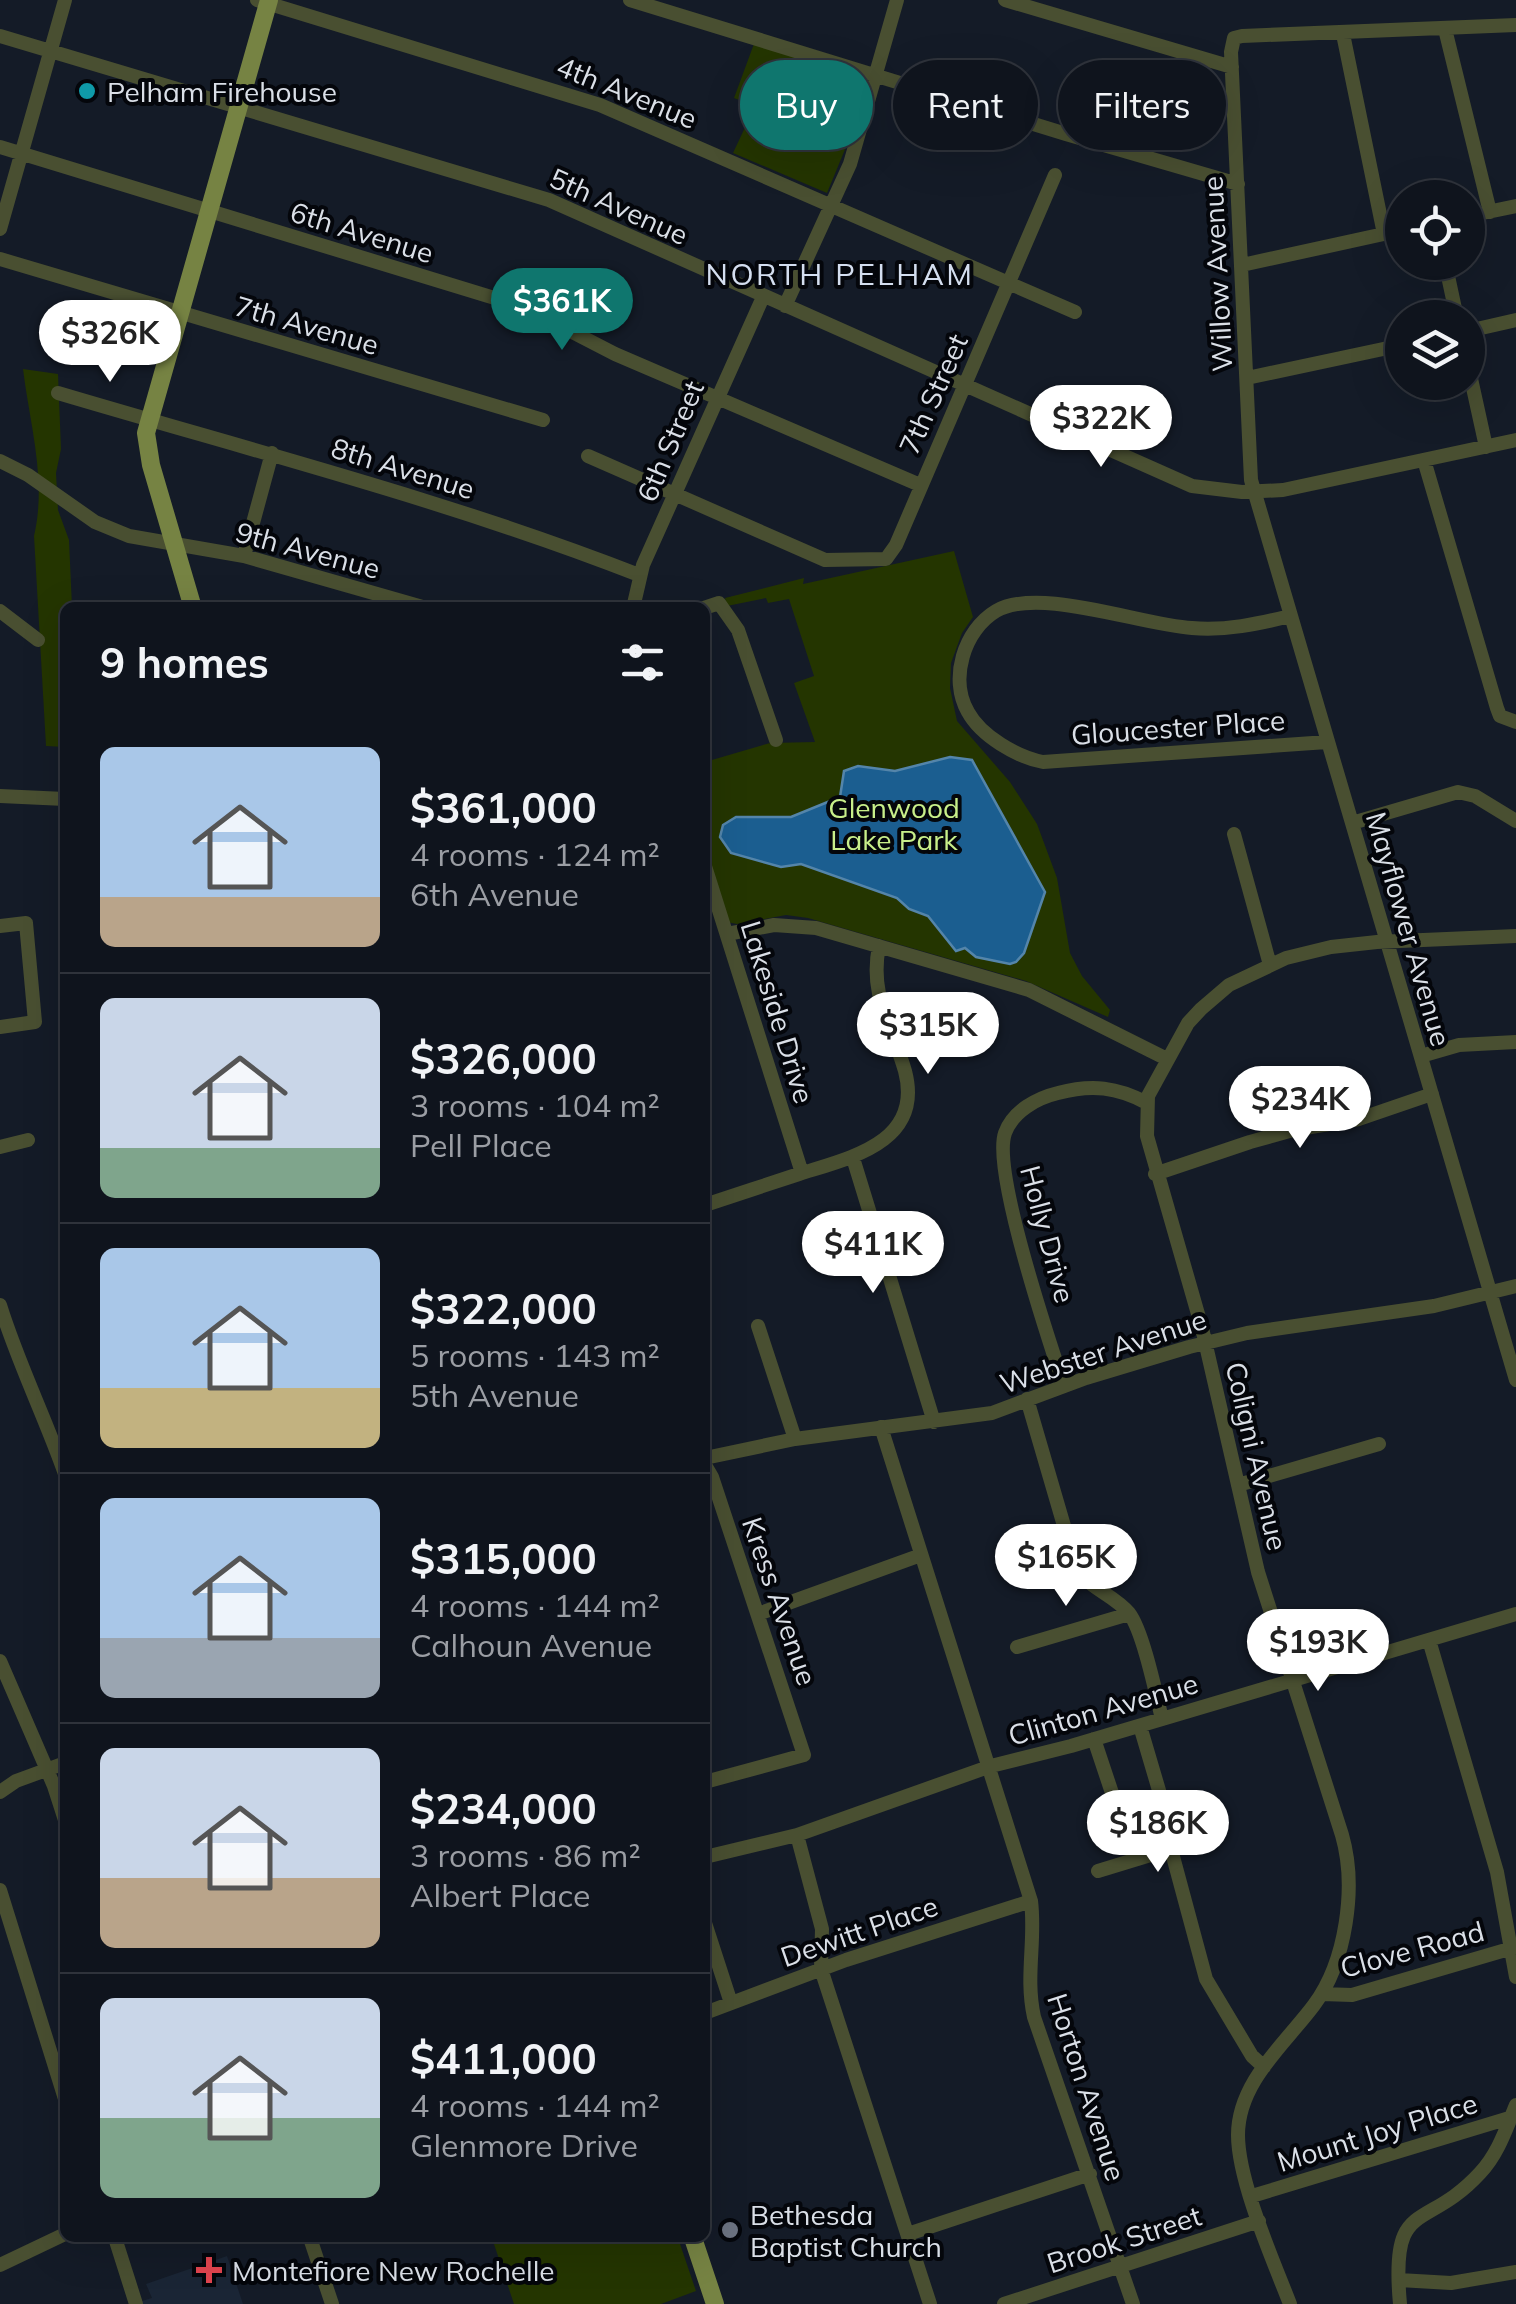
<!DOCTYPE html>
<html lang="en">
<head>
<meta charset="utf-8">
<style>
	:root { --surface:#0f141d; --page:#181d26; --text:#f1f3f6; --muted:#9b9ea4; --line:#2f333b; --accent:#0f766e }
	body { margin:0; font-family:Mulish,sans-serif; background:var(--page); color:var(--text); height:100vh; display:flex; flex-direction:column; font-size:38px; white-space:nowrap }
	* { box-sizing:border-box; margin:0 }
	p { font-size:32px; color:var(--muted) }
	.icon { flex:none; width:55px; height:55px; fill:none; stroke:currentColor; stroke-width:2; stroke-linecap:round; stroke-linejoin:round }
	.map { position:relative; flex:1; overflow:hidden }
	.sheet { position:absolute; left:60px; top:602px; width:650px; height:1640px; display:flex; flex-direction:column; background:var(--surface); border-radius:15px; box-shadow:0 10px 40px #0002,0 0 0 2px var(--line) }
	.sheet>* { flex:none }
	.hud { position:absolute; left:740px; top:60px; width:625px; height:90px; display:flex; gap:20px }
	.buttons { position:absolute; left:1385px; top:180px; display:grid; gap:20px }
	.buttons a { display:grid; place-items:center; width:100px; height:100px; border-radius:50%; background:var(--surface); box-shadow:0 10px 40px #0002,0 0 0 2px var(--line); font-size:50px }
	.price { position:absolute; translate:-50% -85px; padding:0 22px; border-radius:35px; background:#fff; color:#222; font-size:32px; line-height:65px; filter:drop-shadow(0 2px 5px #0008) }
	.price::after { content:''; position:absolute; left:50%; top:60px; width:30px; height:22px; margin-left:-15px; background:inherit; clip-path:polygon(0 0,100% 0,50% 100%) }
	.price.active { background:var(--accent); color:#fff }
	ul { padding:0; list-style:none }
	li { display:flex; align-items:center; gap:30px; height:250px; padding:0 40px }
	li+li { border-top:2px solid var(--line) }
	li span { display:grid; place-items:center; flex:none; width:280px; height:200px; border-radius:15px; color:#555 }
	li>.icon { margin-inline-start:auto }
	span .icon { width:120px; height:120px; fill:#fffc; stroke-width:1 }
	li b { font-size:42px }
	h2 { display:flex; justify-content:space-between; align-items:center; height:120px; padding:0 40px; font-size:42px }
	.pill { padding:0 35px; border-radius:45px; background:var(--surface); box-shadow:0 10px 40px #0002,0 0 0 2px var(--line); font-size:35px; line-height:90px }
	.pill.active { background:var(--accent); color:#fff }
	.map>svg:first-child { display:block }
</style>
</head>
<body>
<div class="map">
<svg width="1516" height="2304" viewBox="0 0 1516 2304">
	<rect width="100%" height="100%" fill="#141b27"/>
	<!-- built -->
	<path fill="#1a2535" d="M 227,2256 L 243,2304 L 132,2304 L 152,2298 L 146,2284 Z"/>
	<!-- green -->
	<path fill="#243500" d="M 755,41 L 822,63 L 795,126 L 846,147 L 827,193 L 733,153 L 755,106 L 734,98 Z
		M 23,369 L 58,374 L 61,449 L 56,473 L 58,510 L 69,540 L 72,607 L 65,608 L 65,747 L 46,746 L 34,536 C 47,480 30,426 23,369 Z
		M 954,551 L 973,617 L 962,633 L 951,663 L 950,688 L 957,721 L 1010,782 L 1037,824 L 1057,878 L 1070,953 L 1082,976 L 1110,1010 L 1108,1017 L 1026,981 L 808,918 L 786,915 L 737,924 L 727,922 L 705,850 L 705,762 L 770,743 L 815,742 L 794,683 L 814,676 L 789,599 L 768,603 L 766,598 L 727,606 L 725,598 L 804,578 L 803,584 Z
		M 492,2238 L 678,2238 L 696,2291 L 661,2304 L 514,2304 Z"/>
	<!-- water -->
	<path fill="#1b5e90" stroke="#5485aa" stroke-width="2.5" d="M 950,757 L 972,760 L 1045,892 L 1024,953 L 1016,962 L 1010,964 L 976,957 L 965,948 L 956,951 L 928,916 L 909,909 L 897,898 L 801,864 L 781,867 L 731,853 L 720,837 L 723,825 L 736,817 L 791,817 L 840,797 L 844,771 L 858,766 L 895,771 Z"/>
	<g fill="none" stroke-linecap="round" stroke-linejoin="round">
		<!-- minor -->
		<path stroke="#494f31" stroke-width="14" d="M 257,0 L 600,105 L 1075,312
			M 630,0 L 1066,134 L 1238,184
			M 1005,0 L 1232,67
			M 1516,25 L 1242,36 L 1234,38 L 1231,52 L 1251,480 L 1516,1380
			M 1445,29 L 1490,212
			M 1343,34 L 1384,234
			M 0,36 L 549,200 L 1192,486 L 1242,492 L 1283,490 L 1516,440
			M 0,147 L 524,307 L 615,354 L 920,485
			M 1468,216 L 1516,206
			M 0,229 L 65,0
			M 0,259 L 543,420
			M 1445,262 L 1457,318
			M 1242,265 L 1402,230
			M 785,306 L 850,164 L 897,0
			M 1468,331 L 1516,320
			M 1468,365 L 1486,447
			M 1247,378 L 1402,345
			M 58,393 C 253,451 450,501 639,575
			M 588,456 L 825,560 L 886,559 L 896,545 L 1055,175
			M 1424,460 L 1497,708 L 1500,716 L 1516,722
			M 0,461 L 28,475 L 95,522 L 129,536 L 244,556 L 426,608
			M 244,556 L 272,453
			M 633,608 L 643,565 L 763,297
			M 704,608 L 719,603 L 738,630 L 776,740
			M 0,611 L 38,640
			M 1290,616 C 1258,624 1225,631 1192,628 C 1141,625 1039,586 996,611 C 964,630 949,679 968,712 C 981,736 1017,757 1043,762 L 1327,742
			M 0,796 L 65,799
			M 1352,823 L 1458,792 L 1475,796 L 1516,821
			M 1234,834 L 1270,965
			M 705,866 L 802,1173
			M 0,926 L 26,923 L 35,1022 L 0,1027
			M 727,934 L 774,925 L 816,928 L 1029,990 L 1167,1059
			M 1421,1056 L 1459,1045 L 1516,1042
			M 0,1147 L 28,1140
			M 853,1158 L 934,1422
			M 1155,1174 L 1250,1142 L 1293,1130 L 1359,1119 L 1432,1094
			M 705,1205 C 736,1195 768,1184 799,1174 C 849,1158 924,1143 905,1071 C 892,1025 869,996 879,946
			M 0,1305 C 18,1363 45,1417 65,1474
			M 758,1326 L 795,1439
			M 1064,1386 C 1049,1341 992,1170 1005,1133 C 1013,1111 1037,1098 1058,1093 C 1092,1084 1117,1087 1147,1103
			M 1027,1399 L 1076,1567 C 1089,1589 1113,1594 1129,1613 C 1143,1631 1156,1694 1162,1719
			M 881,1427 L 1031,1901 C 1036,1940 1025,1977 1034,2017 L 1133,2304
			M 705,1458 L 795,1439 L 992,1413 L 1086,1378 L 1189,1347 L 1247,1333 L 1434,1306 L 1516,1286
			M 705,1465 L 712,1477 L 804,1755 L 705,1782
			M 1238,1485 L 1379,1444
			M 758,1614 L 921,1555
			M 1429,1640 L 1497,1872 L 1516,1977
			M 1017,1647 L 1129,1614
			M 0,1661 L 54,1786 L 65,1820
			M 1094,1739 L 1121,1820 L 1159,1811 L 1163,1804 L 1140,1726
			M 0,1792 L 16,1781 L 65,1763
			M 797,1835 L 822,1929 L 821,1969 L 930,2304
			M 1171,1849 L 1206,1979 L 1252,2056 L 1264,2067
			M 705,1857 L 797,1835 L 991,1766 L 1071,1746 L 1516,1614
			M 1098,1871 L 1206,1838
			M 0,1890 L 65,2099
			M 705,1923 L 731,2003
			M 1322,1994 L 1352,1995 L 1516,1947
			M 705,2013 L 846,1960 L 1031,1901
			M 1252,2196 L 1516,2116
			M 908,2234 L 1090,2174
			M 115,2238 L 136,2304
			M 310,2238 L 332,2304
			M 0,2265 L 65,2234
			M 1399,2280 L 1451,2283 L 1516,2272
			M 1004,2304 L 1259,2221
			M 1290,2304 C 1273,2260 1238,2181 1238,2135 C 1238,2082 1285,2044 1314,2005 C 1346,1962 1357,1887 1342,1835 L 1258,1572 L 1202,1328 L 1147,1136 L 1148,1096 L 1188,1023 L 1201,1009 L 1229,985 L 1286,958 L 1331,947 L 1377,942 L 1516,936
			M 1400,2304 C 1390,2196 1425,2233 1480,2173 C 1498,2154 1506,2129 1516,2105"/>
		<!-- major -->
		<path stroke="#768343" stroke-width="18" d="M 193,608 L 151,465 L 146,433 L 269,0
			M 693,2238 L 715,2304"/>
	</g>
	<!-- markers -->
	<circle fill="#0f9aa8" stroke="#04060b" stroke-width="4" cx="87" cy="91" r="10"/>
	<circle fill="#6b7280" stroke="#04060b" stroke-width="4" cx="730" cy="2230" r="10"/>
	<path fill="#e0444e" stroke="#04060b" stroke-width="4" d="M204 2255h10v10h10v10h-10v10h-10v-10h-10v-10h10z"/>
	<g text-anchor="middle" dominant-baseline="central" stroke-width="8" stroke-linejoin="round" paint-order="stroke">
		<!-- poi labels -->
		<g font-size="28" fill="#dadfe7" stroke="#04060b" text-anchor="start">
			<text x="107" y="91">Pelham Firehouse</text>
			<text x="750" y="2214">Bethesda<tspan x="750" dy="32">Baptist Church</tspan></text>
			<text x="232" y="2270">Montefiore New Rochelle</text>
		</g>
		<!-- street labels -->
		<g font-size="28" fill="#dadfe7" stroke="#04060b">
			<text transform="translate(627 92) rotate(22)">4th Avenue</text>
			<text transform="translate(619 206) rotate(24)">5th Avenue</text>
			<text transform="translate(362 232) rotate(17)">6th Avenue</text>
			<text transform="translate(1217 274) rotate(-93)">Willow Avenue</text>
			<text transform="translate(307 325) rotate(16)">7th Avenue</text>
			<text transform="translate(933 394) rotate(-66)">7th Street</text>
			<text transform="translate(670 441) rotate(-67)">6th Street</text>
			<text transform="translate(403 468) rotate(17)">8th Avenue</text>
			<text transform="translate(308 550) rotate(15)">9th Avenue</text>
			<text transform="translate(1178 727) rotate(-4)">Gloucester Place</text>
			<text transform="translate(1409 929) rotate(74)">Mayflower Avenue</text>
			<text transform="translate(778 1012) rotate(73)">Lakeside Drive</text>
			<text transform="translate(1048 1234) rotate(75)">Holly Drive</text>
			<text transform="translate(1103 1351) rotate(-18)">Webster Avenue</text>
			<text transform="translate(1257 1456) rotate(77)">Coligni Avenue</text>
			<text transform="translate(780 1601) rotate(71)">Kress Avenue</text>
			<text transform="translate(1103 1709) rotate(-16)">Clinton Avenue</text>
			<text transform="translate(859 1931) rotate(-19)">Dewitt Place</text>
			<text transform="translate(1412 1949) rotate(-15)">Clove Road</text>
			<text transform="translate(1087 2087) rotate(72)">Horton Avenue</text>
			<text transform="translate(1377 2132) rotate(-17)">Mount Joy Place</text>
			<text transform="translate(1124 2239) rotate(-18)">Brook Street</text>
		</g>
		<!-- park labels -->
		<g font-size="28" fill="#c8ef8a" stroke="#04060b">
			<text x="894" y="807">Glenwood<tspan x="894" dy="32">Lake Park</tspan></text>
		</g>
		<!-- neighbourhood labels -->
		<g font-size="30" letter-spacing="2.5" fill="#d4deef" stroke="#04060b">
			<text x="840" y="274">NORTH PELHAM</text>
		</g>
	</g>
</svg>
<div class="buttons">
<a><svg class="icon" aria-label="locate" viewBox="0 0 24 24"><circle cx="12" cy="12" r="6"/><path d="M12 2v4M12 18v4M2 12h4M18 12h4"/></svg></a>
<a><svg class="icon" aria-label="layers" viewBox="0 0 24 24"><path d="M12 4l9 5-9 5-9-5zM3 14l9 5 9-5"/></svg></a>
</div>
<b class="price active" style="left:562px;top:353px">$361K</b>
<b class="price" style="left:110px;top:385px">$326K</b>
<b class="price" style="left:1101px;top:470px">$322K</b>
<b class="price" style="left:928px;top:1077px">$315K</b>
<b class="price" style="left:1300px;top:1151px">$234K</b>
<b class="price" style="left:873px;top:1296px">$411K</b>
<b class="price" style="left:1066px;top:1609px">$165K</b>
<b class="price" style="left:1318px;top:1694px">$193K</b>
<b class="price" style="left:1158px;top:1875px">$186K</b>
<div class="hud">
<a class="pill active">Buy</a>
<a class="pill">Rent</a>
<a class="pill">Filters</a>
</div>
<section class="sheet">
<h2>9 homes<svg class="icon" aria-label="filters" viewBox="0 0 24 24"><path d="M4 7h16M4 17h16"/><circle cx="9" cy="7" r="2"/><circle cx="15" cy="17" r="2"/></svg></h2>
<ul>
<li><span style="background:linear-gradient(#a9c7e8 75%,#b9a48a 0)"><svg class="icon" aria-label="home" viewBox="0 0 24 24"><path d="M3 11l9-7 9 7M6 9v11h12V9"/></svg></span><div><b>$361,000</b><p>4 rooms · 124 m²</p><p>6th Avenue</p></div></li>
<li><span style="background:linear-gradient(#c9d6e8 75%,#7fa58c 0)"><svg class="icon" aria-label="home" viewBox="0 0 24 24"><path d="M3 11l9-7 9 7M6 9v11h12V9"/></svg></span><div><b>$326,000</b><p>3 rooms · 104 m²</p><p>Pell Place</p></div></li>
<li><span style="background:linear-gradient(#a9c7e8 70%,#c2b280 0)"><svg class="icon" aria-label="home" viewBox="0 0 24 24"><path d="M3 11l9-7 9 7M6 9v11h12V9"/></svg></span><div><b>$322,000</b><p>5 rooms · 143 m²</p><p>5th Avenue</p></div></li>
<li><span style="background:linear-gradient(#a9c7e8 70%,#9aa5b1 0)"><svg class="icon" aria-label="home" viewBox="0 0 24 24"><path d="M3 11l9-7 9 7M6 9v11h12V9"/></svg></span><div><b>$315,000</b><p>4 rooms · 144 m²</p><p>Calhoun Avenue</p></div></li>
<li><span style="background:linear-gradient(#c9d6e8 65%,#b9a48a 0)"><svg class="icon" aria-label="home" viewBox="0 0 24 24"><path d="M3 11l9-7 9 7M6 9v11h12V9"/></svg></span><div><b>$234,000</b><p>3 rooms · 86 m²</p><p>Albert Place</p></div></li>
<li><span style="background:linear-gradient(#c9d6e8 60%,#7fa58c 0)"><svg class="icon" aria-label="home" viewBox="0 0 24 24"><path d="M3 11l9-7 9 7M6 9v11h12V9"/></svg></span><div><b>$411,000</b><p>4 rooms · 144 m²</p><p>Glenmore Drive</p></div></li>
</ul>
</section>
</div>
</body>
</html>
